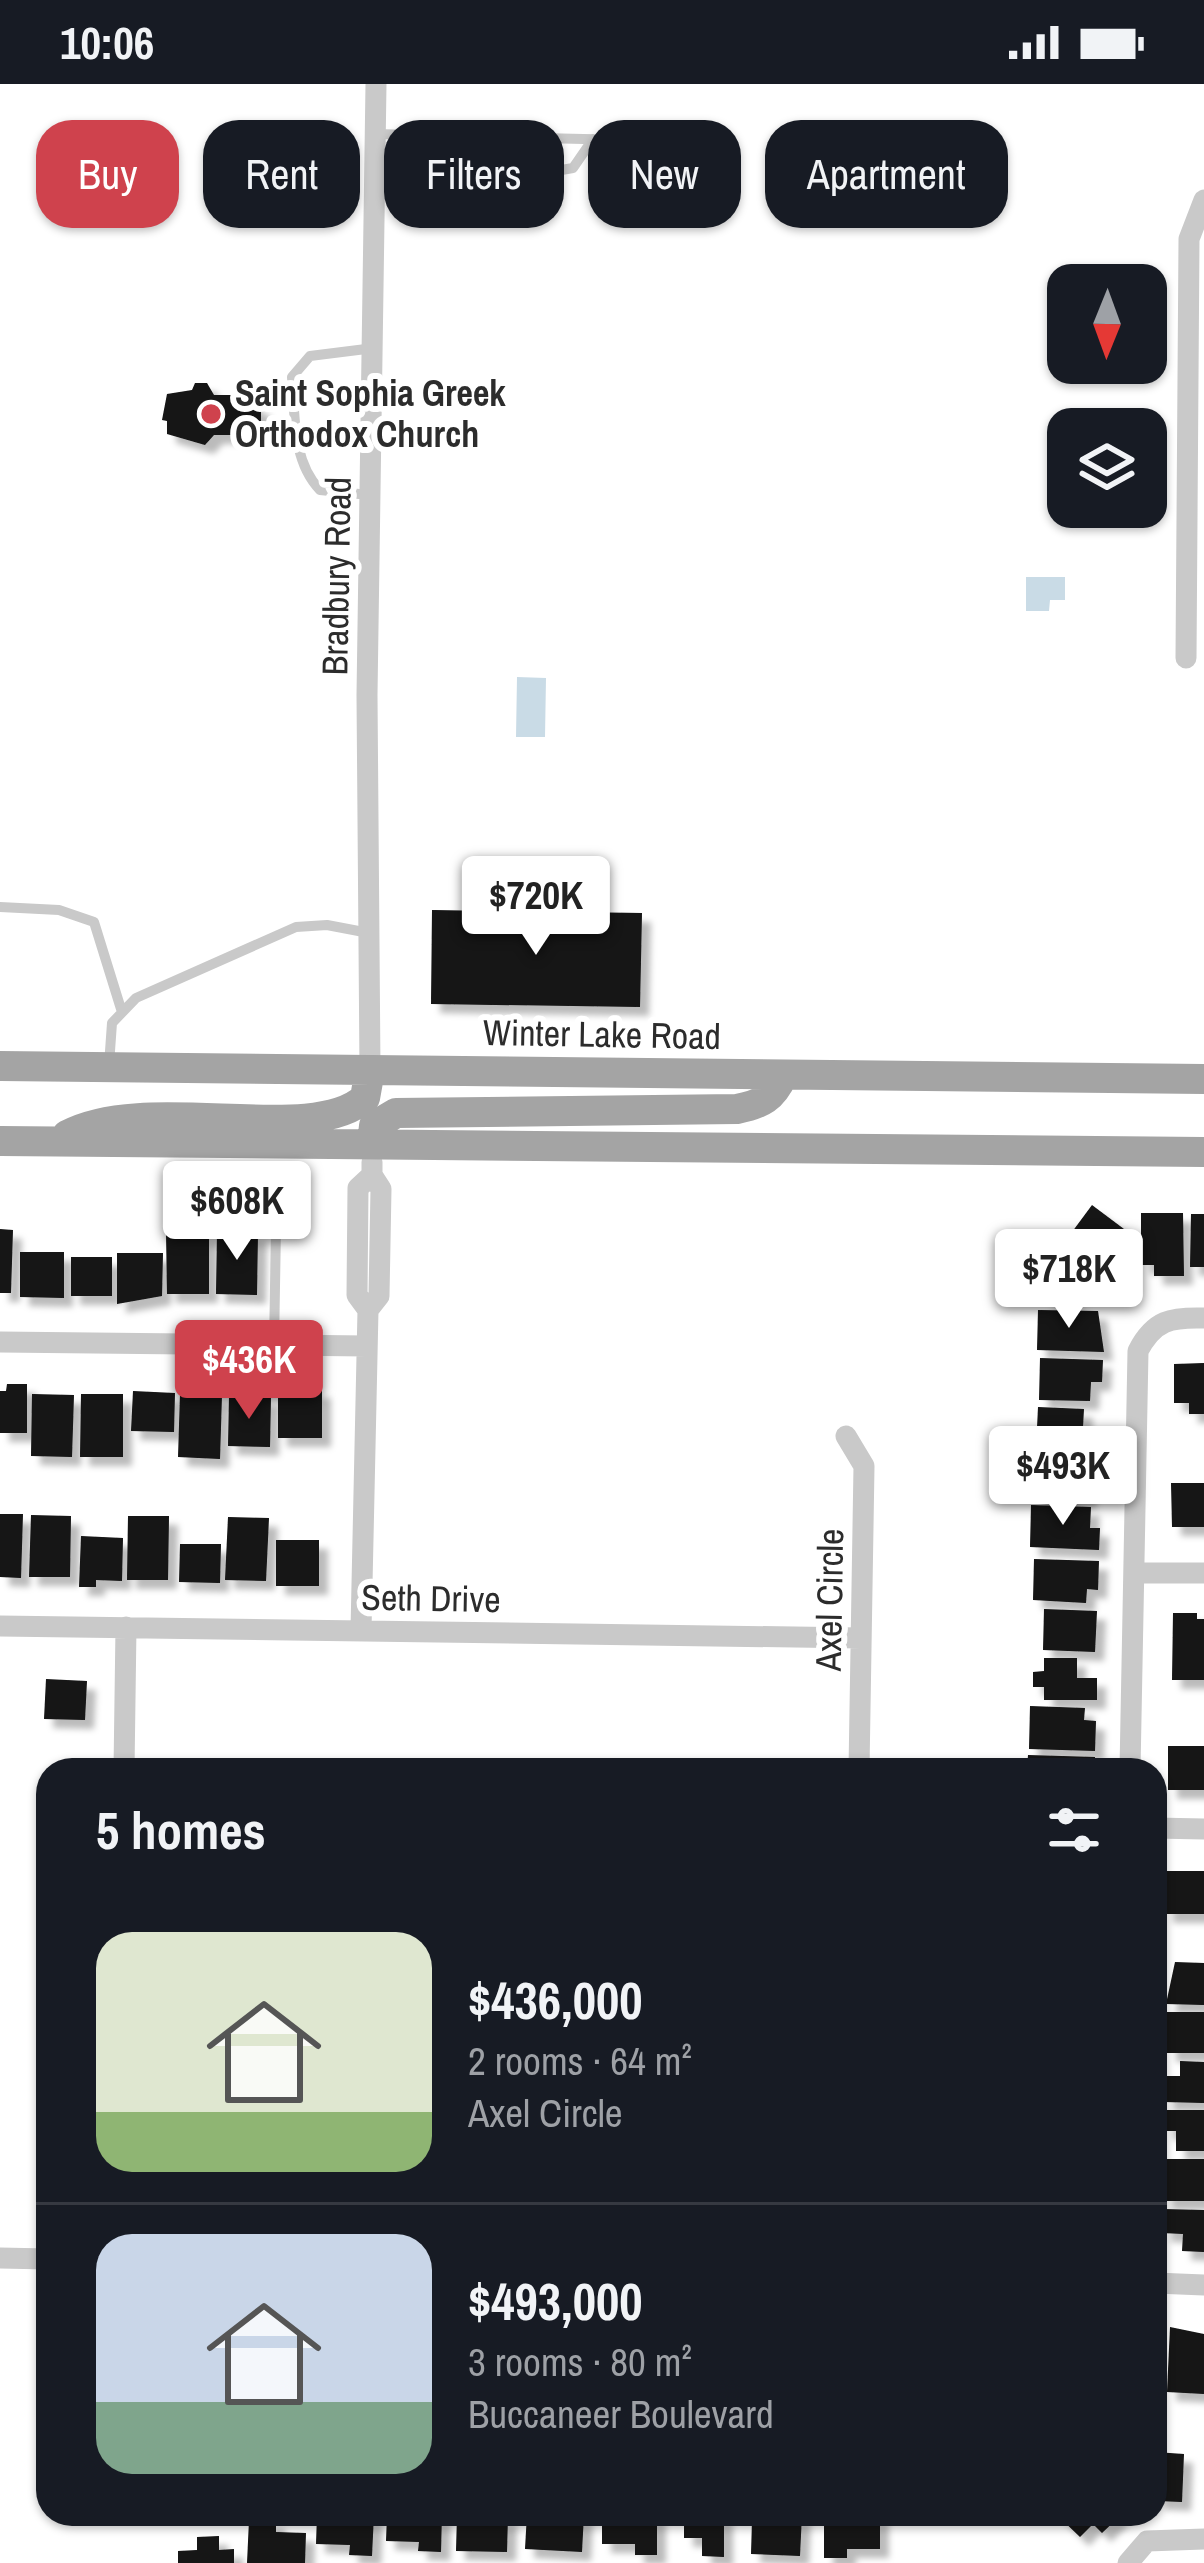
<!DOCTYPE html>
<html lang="en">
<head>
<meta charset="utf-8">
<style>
	:root { --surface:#171b24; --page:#242831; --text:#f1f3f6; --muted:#9ea1a6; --line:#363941; --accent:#cf424d }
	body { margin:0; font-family:"Archivo Narrow",sans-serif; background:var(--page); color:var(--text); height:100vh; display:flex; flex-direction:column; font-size:45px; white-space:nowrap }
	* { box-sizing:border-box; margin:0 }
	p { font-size:39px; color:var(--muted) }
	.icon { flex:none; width:66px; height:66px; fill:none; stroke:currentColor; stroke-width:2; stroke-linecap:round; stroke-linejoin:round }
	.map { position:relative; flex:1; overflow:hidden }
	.sheet { position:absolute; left:36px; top:1674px; width:1131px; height:768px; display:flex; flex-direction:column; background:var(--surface); border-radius:36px; box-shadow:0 3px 9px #0004 }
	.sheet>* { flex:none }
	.guide { position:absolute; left:36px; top:36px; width:1134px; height:108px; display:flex; gap:24px }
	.needle { width:78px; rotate:181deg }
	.controls { position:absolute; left:1047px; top:180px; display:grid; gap:24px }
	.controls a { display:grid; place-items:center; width:120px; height:120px; border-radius:24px; background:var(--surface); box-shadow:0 3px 9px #0004; font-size:60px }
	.price { position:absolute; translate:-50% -102px; padding:0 27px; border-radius:12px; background:#fff; color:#222; font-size:39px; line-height:78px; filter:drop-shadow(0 3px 6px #0008) }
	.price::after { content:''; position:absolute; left:50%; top:72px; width:36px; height:27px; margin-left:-18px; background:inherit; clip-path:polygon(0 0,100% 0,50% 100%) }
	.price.current { background:var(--accent); color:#fff }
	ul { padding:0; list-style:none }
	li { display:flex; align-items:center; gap:36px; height:300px; padding:0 60px }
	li+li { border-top:3px solid var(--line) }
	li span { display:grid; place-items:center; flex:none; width:336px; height:240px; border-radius:36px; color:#555 }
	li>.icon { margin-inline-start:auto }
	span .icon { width:144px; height:144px; fill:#fffc; stroke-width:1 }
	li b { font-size:51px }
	h2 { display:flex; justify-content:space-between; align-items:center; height:144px; padding:0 60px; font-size:51px }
	.tag { padding:0 42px; border-radius:36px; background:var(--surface); box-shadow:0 3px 9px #0004; font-size:42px; line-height:108px }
	.tag.current { background:var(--accent); color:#fff }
	.status { display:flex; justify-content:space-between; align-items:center; height:84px; padding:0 60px; background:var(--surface); direction:ltr }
	.status svg { height:33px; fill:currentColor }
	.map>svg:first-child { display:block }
</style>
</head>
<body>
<div class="status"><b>10:06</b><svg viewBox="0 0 49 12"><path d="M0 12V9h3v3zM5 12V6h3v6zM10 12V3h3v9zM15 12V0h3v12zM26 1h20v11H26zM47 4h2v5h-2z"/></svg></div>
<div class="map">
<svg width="1204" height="2479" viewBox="0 0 1204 2479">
	<defs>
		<filter id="shadow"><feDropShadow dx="9" dy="9" stdDeviation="3" flood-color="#0004"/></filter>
	</defs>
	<rect width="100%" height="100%" fill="#fff"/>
	<!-- water -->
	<path fill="#c9dbe6" d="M 1026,493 L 1065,493 L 1065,516 L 1050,516 L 1049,527 L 1026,527 Z
		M 517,593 L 546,594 L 545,653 L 516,653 Z"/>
	<!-- building -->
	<path fill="#131313" filter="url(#shadow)" d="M 195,299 L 207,299 L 214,311 L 252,311 L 252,320 L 261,322 L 261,338 L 251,343 L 251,351 L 214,351 L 205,361 L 167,350 L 167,337 L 162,336 L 167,310 L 192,306 Z
		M 432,826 L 642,829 L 640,923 L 431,920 Z
		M 1092,1121 L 1136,1154 L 1099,1204 L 1055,1171 Z
		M 1141,1129 L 1183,1129 L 1184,1192 L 1154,1192 L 1154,1181 L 1141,1181 Z
		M 1191,1130 L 1204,1130 L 1204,1183 L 1190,1183 Z
		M 0,1145 L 13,1146 L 11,1209 L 0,1209 Z
		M 166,1148 L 209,1148 L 209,1210 L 167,1210 Z
		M 217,1148 L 258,1148 L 257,1211 L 216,1210 Z
		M 20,1168 L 64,1168 L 64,1214 L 20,1213 Z
		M 117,1169 L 163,1169 L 162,1212 L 117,1220 Z
		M 71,1173 L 112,1173 L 112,1212 L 71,1212 Z
		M 1038,1226 L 1098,1227 L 1104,1268 L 1037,1266 Z
		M 1040,1274 L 1103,1276 L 1102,1298 L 1091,1298 L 1090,1317 L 1039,1316 Z
		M 1204,1279 L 1204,1330 L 1189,1330 L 1189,1319 L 1174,1319 L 1174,1280 Z
		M 7,1300 L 27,1300 L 27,1349 L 0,1349 L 0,1307 L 6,1307 Z
		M 296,1305 L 322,1305 L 322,1354 L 278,1354 L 278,1312 L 296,1312 Z
		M 133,1307 L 175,1309 L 174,1348 L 131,1347 Z
		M 32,1310 L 74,1311 L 72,1373 L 31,1372 Z
		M 81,1310 L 123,1310 L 123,1373 L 80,1373 Z
		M 180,1310 L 222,1311 L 220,1375 L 178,1373 Z
		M 229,1312 L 271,1313 L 270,1363 L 228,1362 Z
		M 1038,1323 L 1084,1325 L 1083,1343 L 1102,1343 L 1101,1367 L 1036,1365 Z
		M 1034,1373 L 1101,1373 L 1100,1398 L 1088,1398 L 1088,1415 L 1034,1415 Z
		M 1171,1399 L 1204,1399 L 1204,1443 L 1172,1443 Z
		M 1031,1421 L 1091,1423 L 1090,1444 L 1100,1444 L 1099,1466 L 1030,1463 Z
		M 0,1430 L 23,1430 L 21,1494 L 0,1493 Z
		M 31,1431 L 71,1432 L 70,1493 L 29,1493 Z
		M 128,1432 L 169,1432 L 168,1496 L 127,1496 Z
		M 228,1433 L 269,1434 L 266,1497 L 225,1496 Z
		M 81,1452 L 123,1454 L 122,1497 L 96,1496 L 96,1503 L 79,1503 Z
		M 276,1456 L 319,1456 L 319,1502 L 276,1502 Z
		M 180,1460 L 221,1460 L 220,1499 L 179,1498 Z
		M 1034,1475 L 1099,1477 L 1098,1506 L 1087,1505 L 1086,1519 L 1033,1516 Z
		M 1044,1525 L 1097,1527 L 1095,1568 L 1043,1566 Z
		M 1173,1529 L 1197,1529 L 1197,1535 L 1204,1535 L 1204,1596 L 1172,1596 Z
		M 1044,1574 L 1077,1574 L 1077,1594 L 1097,1594 L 1097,1616 L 1044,1616 L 1044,1603 L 1033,1603 L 1033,1588 L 1044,1587 Z
		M 46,1595 L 87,1597 L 85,1636 L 44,1635 Z
		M 1030,1622 L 1085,1624 L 1084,1636 L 1096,1637 L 1095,1667 L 1029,1665 Z
		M 1168,1662 L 1204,1662 L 1204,1706 L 1168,1706 Z
		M 1028,1671 L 1095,1673 L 1095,1686 L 1027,1686 Z
		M 1164,1787 L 1204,1787 L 1204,1830 L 1164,1830 Z
		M 1175,1878 L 1204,1879 L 1204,1921 L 1166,1920 Z
		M 1167,1928 L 1204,1928 L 1204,1969 L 1167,1969 Z
		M 1180,1977 L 1204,1978 L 1204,2019 L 1164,2018 L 1165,1992 L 1180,1992 Z
		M 1164,2026 L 1204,2026 L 1204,2067 L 1176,2067 L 1176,2047 L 1164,2047 Z
		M 1163,2075 L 1204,2075 L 1204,2117 L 1163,2117 Z
		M 1163,2125 L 1204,2126 L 1204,2168 L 1182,2167 L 1183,2150 L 1162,2149 Z
		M 1170,2243 L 1204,2250 L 1204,2310 L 1167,2308 Z
		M 1155,2368 L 1184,2370 L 1182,2418 L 1157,2417 Z
		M 317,2430 L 374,2430 L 372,2472 L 349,2471 L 350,2461 L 316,2460 Z
		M 387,2430 L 442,2430 L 441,2468 L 418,2467 L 419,2458 L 386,2457 Z
		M 457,2430 L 508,2432 L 507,2468 L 456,2467 Z
		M 527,2430 L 584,2430 L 582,2468 L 525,2465 Z
		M 602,2430 L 657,2430 L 657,2471 L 635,2471 L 635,2460 L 602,2460 Z
		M 684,2430 L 724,2430 L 724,2473 L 702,2472 L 702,2454 L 684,2454 Z
		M 764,2430 L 802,2430 L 800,2472 L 751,2470 L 752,2436 L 764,2437 Z
		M 824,2430 L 880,2430 L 880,2465 L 847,2465 L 847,2474 L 824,2474 Z
		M 1056,2430 L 1117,2430 L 1120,2432 L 1102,2449 L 1093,2440 L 1080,2453 Z
		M 249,2436 L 276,2436 L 276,2448 L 306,2449 L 305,2479 L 247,2479 Z
		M 219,2452 L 219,2466 L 234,2465 L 234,2479 L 178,2479 L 178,2467 L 197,2466 L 197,2453 Z"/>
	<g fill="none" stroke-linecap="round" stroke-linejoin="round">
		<!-- service -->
		<path stroke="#c9c9c9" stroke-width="10" d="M 375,50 L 670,57
			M 482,53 L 510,85 L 530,88
			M 550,88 L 573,84 L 593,55
			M 369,411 L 320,406 C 292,377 295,331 292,293 L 310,272 L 374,264
			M 0,823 L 59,826 L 94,838 L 121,925
			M 109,981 L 112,939 L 136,914 L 296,843 L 327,841 L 369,849
			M 274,1261 L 276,1144"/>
		<!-- minor -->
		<path stroke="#c9c9c9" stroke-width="21" d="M 1186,574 L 1189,155 L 1204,116
			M 370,986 L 367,611 L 376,0
			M 368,1226 L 379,1212 L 381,1105 L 372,1091 L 372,1078
			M 0,1258 L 367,1262
			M 846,1352 L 864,1382 L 859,1686
			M 1134,1489 L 1204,1489
			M 0,1542 L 861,1554
			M 361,1546 L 368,1226 L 357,1211 L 358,1104 L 372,1091
			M 124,1686 L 126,1543
			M 1130,1686 L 1138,1267 C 1154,1236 1171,1233 1204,1234
			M 1155,1744 L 1204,1745
			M 0,2174 L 48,2175
			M 1155,2199 L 1204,2201
			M 1128,2479 L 1147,2457 L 1204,2455"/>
		<!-- primary -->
		<path stroke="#a4a4a4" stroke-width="30" d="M 0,982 L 1204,995
			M 67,1051 C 147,1008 312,1063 365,1014 L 370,986
			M 0,1057 L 1204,1068
			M 372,1059 L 374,1042 L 396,1029 L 737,1025 C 762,1020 773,1014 783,991"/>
	</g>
	<!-- markers -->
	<circle fill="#cf424d" stroke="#fff" stroke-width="4.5" cx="211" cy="330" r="12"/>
	<g text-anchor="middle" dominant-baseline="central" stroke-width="12" stroke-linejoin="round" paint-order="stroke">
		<!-- poi labels -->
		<g font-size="36" font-weight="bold" fill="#2c2c2c" stroke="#fff" text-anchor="start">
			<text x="235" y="309">Saint Sophia Greek<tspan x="235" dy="41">Orthodox Church</tspan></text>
		</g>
		<!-- street labels -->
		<g font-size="36" fill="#2c2c2c" stroke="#fff">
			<text transform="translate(336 492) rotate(-89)">Bradbury Road</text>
			<text transform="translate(602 950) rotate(1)">Winter Lake Road</text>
			<text transform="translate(431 1514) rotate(1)">Seth Drive</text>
			<text transform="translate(829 1516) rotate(-89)">Axel Circle</text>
		</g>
	</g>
</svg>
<div class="controls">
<a><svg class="needle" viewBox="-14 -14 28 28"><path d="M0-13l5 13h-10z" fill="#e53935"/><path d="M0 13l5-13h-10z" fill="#9ea1a6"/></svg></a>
<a><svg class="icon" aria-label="layers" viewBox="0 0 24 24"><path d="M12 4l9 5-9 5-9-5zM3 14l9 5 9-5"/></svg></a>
</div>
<b class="price" style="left:536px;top:874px">$720K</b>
<b class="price" style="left:237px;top:1179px">$608K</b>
<b class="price" style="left:1069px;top:1247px">$718K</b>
<b class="price current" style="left:249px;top:1338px">$436K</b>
<b class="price" style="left:1063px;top:1444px">$493K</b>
<div class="guide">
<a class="tag current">Buy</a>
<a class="tag">Rent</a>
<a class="tag">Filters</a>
<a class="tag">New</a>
<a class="tag">Apartment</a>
</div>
<section class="sheet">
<h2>5 homes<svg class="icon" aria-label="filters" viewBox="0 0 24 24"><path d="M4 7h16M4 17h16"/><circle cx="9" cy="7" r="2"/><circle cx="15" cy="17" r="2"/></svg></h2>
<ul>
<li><span style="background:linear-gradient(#dfe7d0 75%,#8fb573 0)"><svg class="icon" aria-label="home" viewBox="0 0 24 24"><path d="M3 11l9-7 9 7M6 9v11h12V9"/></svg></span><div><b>$436,000</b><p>2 rooms · 64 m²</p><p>Axel Circle</p></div></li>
<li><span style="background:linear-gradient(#c9d6e8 70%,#7fa58c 0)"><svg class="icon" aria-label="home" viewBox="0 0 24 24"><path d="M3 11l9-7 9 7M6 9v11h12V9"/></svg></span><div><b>$493,000</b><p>3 rooms · 80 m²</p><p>Buccaneer Boulevard</p></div></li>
</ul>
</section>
</div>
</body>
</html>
